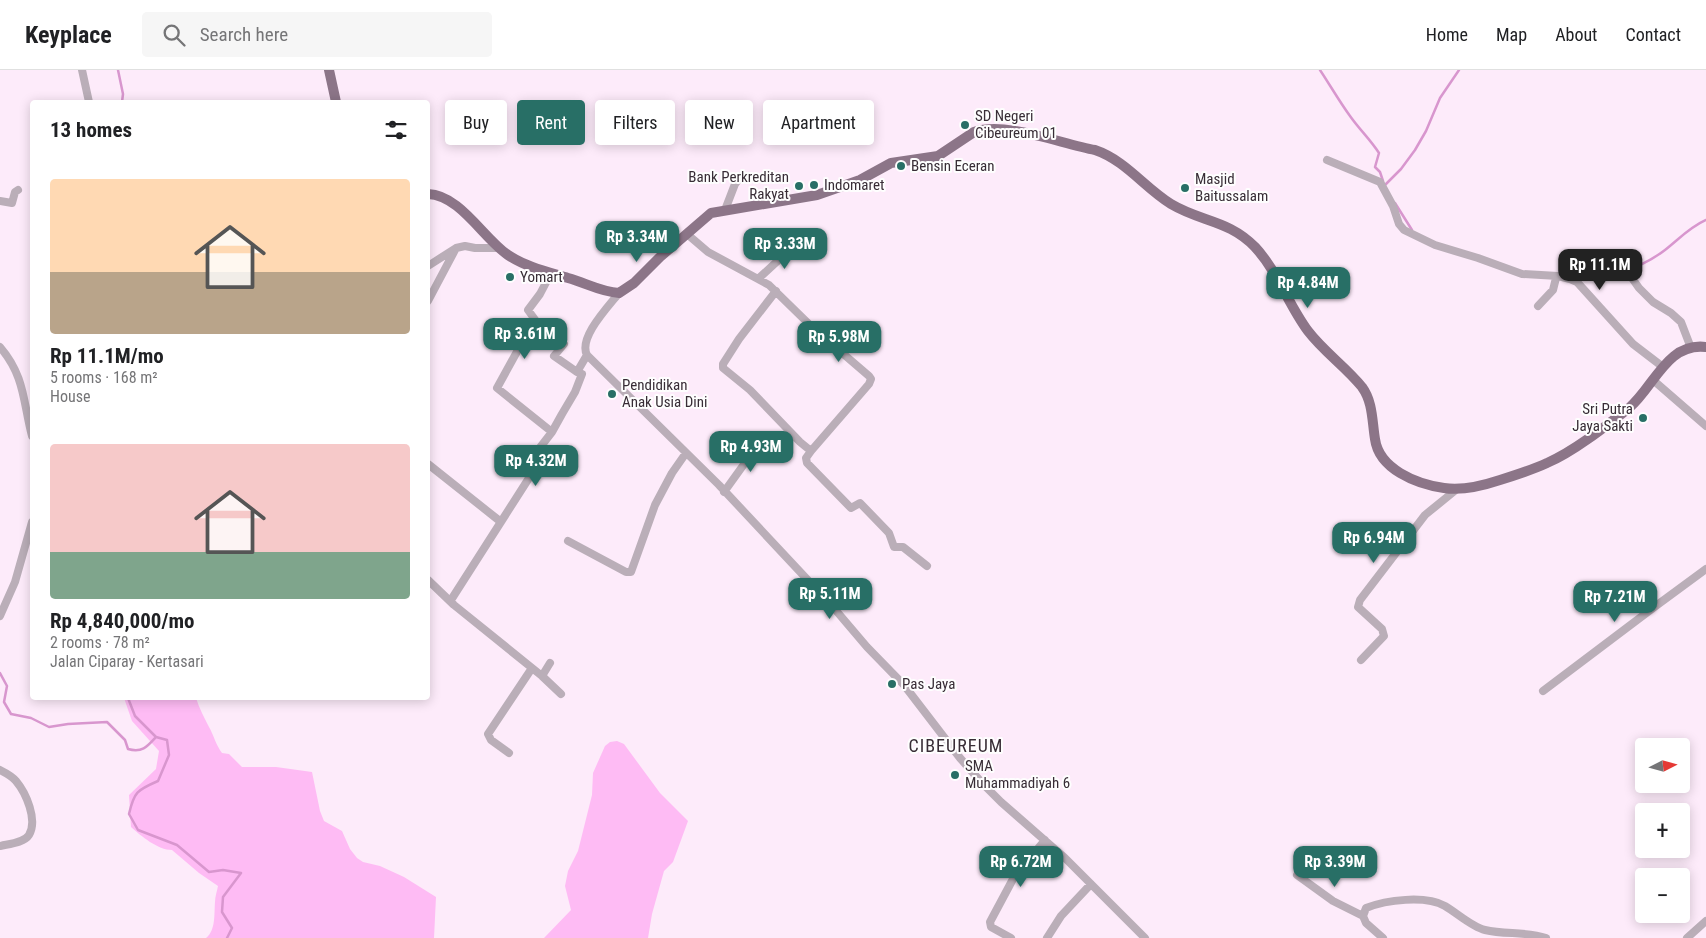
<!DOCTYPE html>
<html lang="en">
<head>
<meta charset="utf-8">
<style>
	:root { --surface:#fff; --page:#f6f6f6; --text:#202124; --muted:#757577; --line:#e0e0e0; --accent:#286f66 }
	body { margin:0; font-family:"Roboto Condensed",sans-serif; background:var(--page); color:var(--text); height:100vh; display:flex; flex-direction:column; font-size:19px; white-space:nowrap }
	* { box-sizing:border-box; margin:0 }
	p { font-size:16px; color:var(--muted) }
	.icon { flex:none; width:28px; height:28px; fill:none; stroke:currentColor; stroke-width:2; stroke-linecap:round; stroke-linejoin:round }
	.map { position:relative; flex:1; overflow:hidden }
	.side { position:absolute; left:30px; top:30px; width:400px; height:600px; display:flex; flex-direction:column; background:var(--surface); border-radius:5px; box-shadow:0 2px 12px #0003 }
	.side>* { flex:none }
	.top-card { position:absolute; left:445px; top:30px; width:475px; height:45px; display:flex; gap:10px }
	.needle { width:32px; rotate:84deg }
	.buttons { position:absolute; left:1635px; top:668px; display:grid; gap:10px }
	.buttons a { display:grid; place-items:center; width:55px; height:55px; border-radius:5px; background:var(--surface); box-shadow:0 2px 12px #0003; font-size:25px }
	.price { position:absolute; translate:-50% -42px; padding:0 11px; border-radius:10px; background:var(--accent); color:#fff; font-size:16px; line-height:32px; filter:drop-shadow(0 1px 2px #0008) }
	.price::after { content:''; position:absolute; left:50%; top:30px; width:15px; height:11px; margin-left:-8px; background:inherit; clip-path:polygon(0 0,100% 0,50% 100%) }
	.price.current { background:#222; color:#fff }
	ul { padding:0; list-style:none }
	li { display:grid; align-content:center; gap:10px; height:265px; padding:0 20px }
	li span { display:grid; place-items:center; height:155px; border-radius:5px; color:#555 }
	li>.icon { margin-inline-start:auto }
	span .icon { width:90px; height:90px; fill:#fffc; stroke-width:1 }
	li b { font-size:21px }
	h2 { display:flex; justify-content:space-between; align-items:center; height:60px; padding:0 20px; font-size:21px }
	.chip { padding:0 18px; border-radius:5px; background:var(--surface); box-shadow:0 2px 12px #0003; font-size:18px; line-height:45px }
	.chip.current { background:var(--accent); color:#fff }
	header { display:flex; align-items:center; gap:30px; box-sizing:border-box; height:70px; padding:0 25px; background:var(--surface); border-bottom:1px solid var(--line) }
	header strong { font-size:24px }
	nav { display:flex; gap:28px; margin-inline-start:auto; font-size:18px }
	.search { width:350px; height:45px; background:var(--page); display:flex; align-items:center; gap:12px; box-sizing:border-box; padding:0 18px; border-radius:5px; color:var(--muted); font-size:19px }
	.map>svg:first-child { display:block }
</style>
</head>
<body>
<header>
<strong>Keyplace</strong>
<div class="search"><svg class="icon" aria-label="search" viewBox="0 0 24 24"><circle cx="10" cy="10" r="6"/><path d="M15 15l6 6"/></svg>Search here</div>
<nav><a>Home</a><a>Map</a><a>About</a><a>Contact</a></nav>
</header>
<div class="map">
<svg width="1706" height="868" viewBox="0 0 1706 868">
	<rect width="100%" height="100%" fill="#fdebfa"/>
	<!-- grass -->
	<path fill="#febbf4" d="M 124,628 L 196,628 C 199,638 204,647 209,657 C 214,666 216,675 222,683 L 229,684 L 242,697 L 276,697 L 312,702 L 320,741 L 324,751 L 342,761 L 350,779 L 357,788 L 363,792 L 380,796 L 404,807 L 436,827 L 434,868 L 206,868 C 216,860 214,844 215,832 C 215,827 217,821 218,816 L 199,803 L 172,780 C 158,780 141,766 131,757 L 129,725 L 156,699 L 159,681 L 132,651 Z
		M 617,671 L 624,674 L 660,723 L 688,751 L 673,792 L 664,801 L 652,844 L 648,868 L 544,868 L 571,840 L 565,816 L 568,801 L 578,781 L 592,725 L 593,703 L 605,676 L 610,672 Z"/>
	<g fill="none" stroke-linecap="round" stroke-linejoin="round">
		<!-- stream -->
		<path stroke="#d896ce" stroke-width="2.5" d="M 118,0 L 123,24 L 122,32
			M 1320,0 C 1330,15 1339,31 1350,46 C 1359,59 1370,69 1379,83 L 1375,97 L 1380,102 L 1383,111
			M 1385,115 L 1401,99 L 1415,80 L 1426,61 L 1440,28 L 1459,0
			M 1395,133 L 1412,160
			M 1574,207 C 1606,210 1640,199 1665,180 C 1679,169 1690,157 1706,150
			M 0,603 L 7,616 L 4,632 L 11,644 L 31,648 L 49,657 L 68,654 L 107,652 L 125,670 L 128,679 C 142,683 147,677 156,667
			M 128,628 L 135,646 L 156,667 L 167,670 L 169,685 L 158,711 C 137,720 134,722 129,744 L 138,760 L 177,775 L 209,802 L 223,800 L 241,803 L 223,827 L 222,842 L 232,858 L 227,868"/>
		<!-- minor -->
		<path stroke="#baaeb8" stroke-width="8" d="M 82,0 L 89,32
			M 1327,90 L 1380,112 L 1393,136 L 1399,154 L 1404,160 L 1435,175 L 1478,188 L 1522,204 L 1558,206
			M 0,131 L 12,133 L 15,122 L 18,120
			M 725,140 L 735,114 L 741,106
			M 687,164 L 708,182 L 769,215 L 812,257 L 869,306 L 871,309 L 869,314 L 811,381 L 800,372 L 750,320 L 723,298 L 723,294 L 739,269 L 776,221
			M 428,196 L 456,178 L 465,176 L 475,178 L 499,178
			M 1627,201 L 1639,218 L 1653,232 L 1671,243 L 1681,252 L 1691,278
			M 758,209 L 796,174
			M 619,223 C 608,237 578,268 587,285 L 719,415 L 833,537 L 867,577 L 904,615 L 960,688 L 982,713 L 1001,732 L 1065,788 L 1145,868
			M 428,231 L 455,180
			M 1538,236 L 1553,220 L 1556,208 L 1558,206 L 1570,209 L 1577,212 L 1633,274 L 1663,297
			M 536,251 L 528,240 L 540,224 L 551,203
			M 0,277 C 25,306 23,332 32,366
			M 1653,310 L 1706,356
			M 552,362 L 497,318 L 519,278 L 520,273 L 536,251 L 564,274 L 554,286 L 577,302
			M 811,381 L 806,388 L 807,393 L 851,438 L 860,433 L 889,463 L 894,477 L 903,477 L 927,496
			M 428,394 L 501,452
			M 724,422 L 760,372
			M 568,471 L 626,502 L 631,502 L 655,435 L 672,403 L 686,383
			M 428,510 L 454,535 L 542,606 L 561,624
			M 451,530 L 529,408 L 535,384 L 552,362 L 562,344 L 575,322 L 582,304 L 577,302 L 587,285
			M 0,546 L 15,512 L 32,452
			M 1361,590 L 1384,566 L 1382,559 L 1358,537 L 1360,530 L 1425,445 L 1457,419
			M 542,606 L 550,593
			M 1543,621 L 1653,538 L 1706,499
			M 509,683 L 491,670 L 488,664 L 532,598
			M 0,700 C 6,703 12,706 16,711 C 26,723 38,750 29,765 C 24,773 8,774 0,776
			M 1297,805 L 1333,831 L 1363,846
			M 1011,868 L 991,857 L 990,852 L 1013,809 L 1045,770
			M 1047,868 L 1061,846 L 1091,814
			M 1383,868 L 1366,853 L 1363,846 L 1366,838 C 1386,830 1425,825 1445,836 C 1457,843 1472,857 1485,860 C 1505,865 1526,861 1546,868
			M 1687,868 L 1706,851"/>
		<!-- major -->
		<path stroke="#8c7588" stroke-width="10" d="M 329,0 L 336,32
			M 428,124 C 460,125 483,168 508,185 C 526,197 548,202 568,208 C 586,213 601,222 619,223 L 634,213 L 660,187 L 711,143 L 817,125 L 860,110 L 891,93 L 938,86 L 974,62 C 1006,51 1061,74 1095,80 C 1125,90 1145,118 1171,134 C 1201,152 1229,150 1255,177 C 1278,202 1288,234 1308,261 C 1324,282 1346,297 1362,317 C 1373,332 1372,351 1375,369 C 1379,399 1416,414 1444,418 C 1463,421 1482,416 1500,410 C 1516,405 1532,400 1547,393 C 1573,382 1606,356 1629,338 C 1654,317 1667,272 1706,277"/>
	</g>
	<!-- markers -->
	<g fill="#286f66" stroke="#fefefe" stroke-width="2">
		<circle cx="965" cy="55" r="5"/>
		<circle cx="901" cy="96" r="5"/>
		<circle cx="814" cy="115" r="5"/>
		<circle cx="799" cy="116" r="5"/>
		<circle cx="1185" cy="118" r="5"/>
		<circle cx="510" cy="207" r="5"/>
		<circle cx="612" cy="324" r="5"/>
		<circle cx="1643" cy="348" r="5"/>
		<circle cx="892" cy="614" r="5"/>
		<circle cx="955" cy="705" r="5"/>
	</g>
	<g text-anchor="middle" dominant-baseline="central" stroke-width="4" stroke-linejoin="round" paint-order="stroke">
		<!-- poi labels -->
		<g font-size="15" fill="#382d36" stroke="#fefefe" text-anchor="start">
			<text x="975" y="46">SD Negeri<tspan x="975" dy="17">Cibeureum 01</tspan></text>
			<text x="911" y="96">Bensin Eceran</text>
			<text x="789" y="107" text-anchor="end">Bank Perkreditan<tspan x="789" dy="17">Rakyat</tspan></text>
			<text x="1195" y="109">Masjid<tspan x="1195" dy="17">Baitussalam</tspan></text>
			<text x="824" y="115">Indomaret</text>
			<text x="520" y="207">Yomart</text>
			<text x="622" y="315">Pendidikan<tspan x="622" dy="17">Anak Usia Dini</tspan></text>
			<text x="1633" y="339" text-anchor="end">Sri Putra<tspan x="1633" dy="17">Jaya Sakti</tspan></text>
			<text x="902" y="614">Pas Jaya</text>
			<text x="965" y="696">SMA<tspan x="965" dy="17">Muhammadiyah 6</tspan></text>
		</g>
		<!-- quarter labels -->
		<g font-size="18" letter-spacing="1" fill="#382d36" stroke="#fefefe">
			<text x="956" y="675">CIBEUREUM</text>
		</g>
	</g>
</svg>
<div class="buttons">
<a><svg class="needle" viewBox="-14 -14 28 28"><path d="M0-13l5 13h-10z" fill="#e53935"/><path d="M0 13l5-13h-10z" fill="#757577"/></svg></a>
<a>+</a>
<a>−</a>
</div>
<b class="price" style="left:637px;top:193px">Rp 3.34M</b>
<b class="price" style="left:785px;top:200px">Rp 3.33M</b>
<b class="price current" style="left:1600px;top:221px">Rp 11.1M</b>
<b class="price" style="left:1308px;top:239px">Rp 4.84M</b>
<b class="price" style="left:525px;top:290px">Rp 3.61M</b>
<b class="price" style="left:839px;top:293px">Rp 5.98M</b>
<b class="price" style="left:751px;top:403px">Rp 4.93M</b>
<b class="price" style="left:536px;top:417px">Rp 4.32M</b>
<b class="price" style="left:1374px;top:494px">Rp 6.94M</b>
<b class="price" style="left:830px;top:550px">Rp 5.11M</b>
<b class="price" style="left:1615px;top:553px">Rp 7.21M</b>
<b class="price" style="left:1021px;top:818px">Rp 6.72M</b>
<b class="price" style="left:1335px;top:818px">Rp 3.39M</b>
<div class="top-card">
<a class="chip">Buy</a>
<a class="chip current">Rent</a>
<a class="chip">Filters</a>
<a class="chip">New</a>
<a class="chip">Apartment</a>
</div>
<section class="side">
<h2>13 homes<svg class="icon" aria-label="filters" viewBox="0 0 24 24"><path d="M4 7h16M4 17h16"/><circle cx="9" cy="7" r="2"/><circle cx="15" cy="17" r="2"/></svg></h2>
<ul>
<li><span style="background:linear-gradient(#ffd9b3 60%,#b9a48a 0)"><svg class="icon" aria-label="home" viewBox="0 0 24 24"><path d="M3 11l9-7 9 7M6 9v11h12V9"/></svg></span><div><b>Rp 11.1M/mo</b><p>5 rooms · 168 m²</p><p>House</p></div></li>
<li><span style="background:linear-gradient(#f6c9c9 70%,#7fa58c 0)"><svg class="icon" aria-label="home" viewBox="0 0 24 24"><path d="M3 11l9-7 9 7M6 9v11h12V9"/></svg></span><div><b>Rp 4,840,000/mo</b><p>2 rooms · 78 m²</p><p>Jalan Ciparay - Kertasari</p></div></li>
</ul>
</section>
</div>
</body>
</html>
